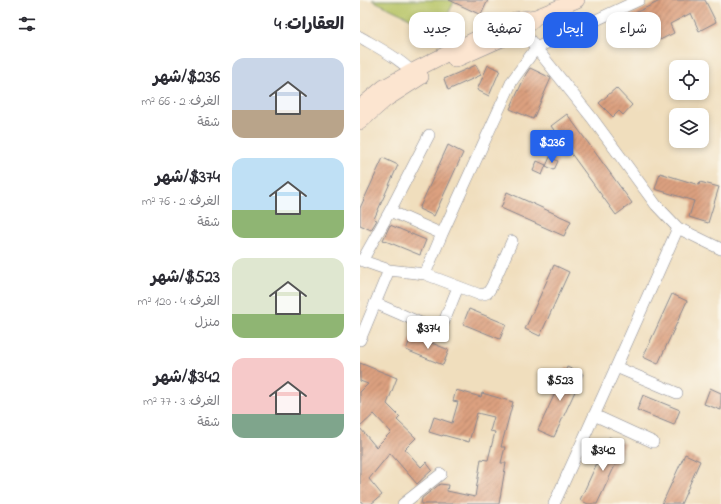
<!DOCTYPE html>
<html lang="ar">
<head>
<meta charset="utf-8">
<style>
	:root { --surface:#fff; --page:#f2f2f3; --text:#2b2b33; --muted:#7c7c81; --accent:#2563eb }
	body { margin:0; font-family:"Indie Flower","Playpen Sans Arabic",sans-serif; background:var(--page); color:var(--text); direction:rtl; height:100vh; display:flex; flex-direction:column; font-size:15px; white-space:nowrap }
	* { box-sizing:border-box; margin:0 }
	p { font-size:13px; color:var(--muted) }
	.icon { flex:none; width:22px; height:22px; fill:none; stroke:currentColor; stroke-width:2; stroke-linecap:round; stroke-linejoin:round }
	.map { position:relative; flex:1; overflow:hidden; direction:ltr }
	.sheet { display:flex; flex-direction:column; background:var(--surface); width:360px }
	.sheet>* { flex:none }
	.banner { position:absolute; left:12px; top:12px; width:289px; height:36px; direction:rtl; display:flex; gap:8px }
	.buttons { position:absolute; left:309px; top:60px; display:grid; gap:8px }
	.buttons a { display:grid; place-items:center; width:40px; height:40px; border-radius:8px; background:var(--surface); box-shadow:0 2px 6px #0003; font-size:20px }
	.price { position:absolute; translate:-50% -34px; padding:0 9px; border-radius:4px; background:#fff; color:#222; font-size:13px; line-height:26px; filter:drop-shadow(0 1px 2px #0008) }
	.price::after { content:''; position:absolute; left:50%; top:24px; width:12px; height:9px; margin-left:-6px; background:inherit; clip-path:polygon(0 0,100% 0,50% 100%) }
	.price.selected { background:var(--accent); color:#fff }
	ul { padding:0; list-style:none }
	li { display:flex; align-items:center; gap:12px; height:100px; padding:0 16px }
	li span { display:grid; place-items:center; flex:none; width:112px; height:80px; border-radius:12px; color:#555 }
	li>.icon { margin-inline-start:auto }
	span .icon { width:48px; height:48px; fill:#fffc; stroke-width:1 }
	li b { font-size:17px }
	h2 { display:flex; justify-content:space-between; align-items:center; height:48px; padding:0 16px; font-size:17px }
	.tag { padding:0 14px; border-radius:12px; background:var(--surface); box-shadow:0 2px 6px #0003; font-size:14px; line-height:36px }
	.tag.selected { background:var(--accent); color:#fff }
	main { display:flex; flex:1; min-height:0 }
	.map>svg:first-child { display:block }
</style>
</head>
<body>
<main>
<div class="map">
<svg width="361" height="504" viewBox="0 0 361 504">
	<defs>
		<pattern id="building-hatch" width="6" height="6" patternUnits="userSpaceOnUse"><rect width="6" height="6" fill="#dca07f"/><path d="M-1 1l2-2M0 6l6-6M5 7l2-2" fill="none" stroke="#b2836b"/></pattern>
	</defs>
	<rect width="100%" height="100%" fill="#fbf7ec"/>
	<filter id="ink" filterUnits="userSpaceOnUse"><feTurbulence type="fractalNoise" baseFrequency=".025" numOctaves="2"/><feDisplacementMap in="SourceGraphic" scale="8" xChannelSelector="R" yChannelSelector="G"/><feConvolveMatrix kernelMatrix="1 2 1 2 8 2 1 2 1" color-interpolation-filters="sRGB"/></filter>
	<filter id="wash" filterUnits="userSpaceOnUse"><feTurbulence type="fractalNoise" baseFrequency=".012" numOctaves="4" result="noise"/><feDisplacementMap in="SourceGraphic" scale="16" xChannelSelector="R" yChannelSelector="G"/><feGaussianBlur stdDeviation="0.9" result="paint"/><feColorMatrix in="noise" values="0 0 0 0 0 0 0 0 0 0 0 0 0 0 0 0 0 1.4 0 .05"/><feComposite in="paint" operator="in"/></filter>
	<g filter="url(#wash)">
		<rect width="100%" height="100%" fill="#f0debd"/>
		<!-- garden -->
		<path fill="#b7c466" stroke="#697a62" d="M 12,0 L 95,0 L 79,32 Z"/>
		<g id="blocks">
			<!-- building -->
			<path fill="url(#building-hatch)" d="M 89,0 L 128,0 L 121,15 Z
				M 302,0 L 345,0 L 356,22 L 339,31 L 331,13 L 310,24 L 314,33 L 300,40 L 296,31 L 263,46 L 252,24 Z
				M 116,65 L 121,75 L 88,90 L 84,79 Z
				M 128,65 L 140,70 L 129,96 L 117,90 Z
				M 170,68 L 191,78 L 173,119 L 150,109 L 166,74 Z
				M 256,88 L 272,105 L 263,115 L 259,111 L 253,117 L 239,103 Z
				M 207,114 L 272,203 L 256,215 L 191,126 Z
				M 88,145 L 103,153 L 74,216 L 59,209 Z
				M 190,157 L 198,161 L 194,170 L 186,166 Z
				M 23,158 L 38,165 L 14,219 L 17,220 L 11,230 L 0,225 L 0,208 Z
				M 177,161 L 186,165 L 182,175 L 173,171 Z
				M 300,173 L 339,185 L 340,182 L 359,187 L 348,223 L 329,217 L 334,201 L 295,189 Z
				M 147,192 L 211,221 L 204,236 L 141,208 Z
				M 30,225 L 66,240 L 60,255 L 23,240 Z
				M 194,265 L 209,272 L 180,336 L 165,329 Z
				M 312,294 L 327,301 L 298,364 L 283,357 Z
				M 109,309 L 146,324 L 140,339 L 103,324 Z
				M 52,335 L 89,350 L 83,365 L 46,350 Z
				M 0,363 L 37,378 L 27,404 L 40,417 L 37,420 L 56,438 L 45,449 L 61,467 L 66,462 L 72,470 L 57,484 L 30,453 L 9,479 L 22,495 L 11,504 L 3,504 L 0,500 L 0,428 L 16,447 L 31,432 L 14,414 L 0,427 L 0,392 L 8,384 L 0,381 Z
				M 207,367 L 223,374 L 194,437 L 178,430 Z
				M 350,388 L 361,393 L 361,410 L 344,404 Z
				M 96,390 L 121,397 L 122,393 L 153,402 L 141,447 L 145,447 L 141,463 L 146,463 L 139,504 L 61,504 L 62,498 L 80,484 L 88,485 L 87,491 L 115,497 L 121,459 L 128,460 L 135,432 L 130,431 L 134,417 L 117,413 L 109,442 L 83,435 L 82,436 L 69,432 L 74,417 L 92,423 L 98,402 L 93,401 Z
				M 283,395 L 320,410 L 314,425 L 277,410 Z
				M 249,437 L 265,444 L 237,504 L 228,504 L 220,500 Z
				M 325,454 L 340,461 L 321,504 L 302,504 Z"/>
		</g>
	</g>
	<g filter="url(#ink)">
		<use href="#blocks" fill-opacity="0" stroke="#86868e" stroke-width="1"/>
		<g fill="none" stroke-linecap="round" stroke-linejoin="round">
			<defs>
				<path id="street" d="M 279,0 L 176,48 L 232,118 L 296,205 L 318,228 L 361,249
					M 0,37 C 17,47 45,61 56,77
					M 30,211 L 82,234
					M 0,260 L 29,270 L 65,274 L 118,294 C 127,295 128,293 132,286 L 152,241
					M 2,261 L 30,211 L 69,135
					M 65,274 L 82,234 L 152,81 L 176,48 L 158,24
					M 15,303 L 70,327 L 77,328 L 83,324 L 98,287
					M 0,340 L 29,270
					M 256,367 L 317,393
					M 234,415 L 293,442
					M 43,504 L 81,474
					M 194,504 L 256,367 L 318,228"/>
				<path id="secondary" d="M 95,60 L 162,30 L 176,17
					M 0,107 L 24,87 L 49,73 L 110,42 L 155,20 L 176,17 L 217,0
					M 0,122 L 25,100 L 61,77"/>
			</defs>
			<!-- street casing -->
			<use href="#street" stroke="#86868e" stroke-width="12"/>
			<!-- secondary casing -->
			<use href="#secondary" stroke="#86868e" stroke-width="16"/>
			<!-- street -->
			<use href="#street" stroke="#fff" stroke-width="11"/>
			<!-- secondary -->
			<use href="#secondary" stroke="#fce5d0" stroke-width="15"/>
		</g>
	</g>
</svg>
<div class="buttons">
<a><svg class="icon" aria-label="locate" viewBox="0 0 24 24"><circle cx="12" cy="12" r="6"/><path d="M12 2v4M12 18v4M2 12h4M18 12h4"/></svg></a>
<a><svg class="icon" aria-label="layers" viewBox="0 0 24 24"><path d="M12 4l9 5-9 5-9-5zM3 14l9 5 9-5"/></svg></a>
</div>
<b class="price selected" style="left:192px;top:164px">$236</b>
<b class="price" style="left:68px;top:350px">$374</b>
<b class="price" style="left:200px;top:402px">$523</b>
<b class="price" style="left:243px;top:472px">$342</b>
<div class="banner">
<a class="tag">شراء</a>
<a class="tag selected">إيجار</a>
<a class="tag">تصفية</a>
<a class="tag">جديد</a>
</div>
</div>
<section class="sheet">
<h2>العقارات: 4<svg class="icon" aria-label="filters" viewBox="0 0 24 24"><path d="M4 7h16M4 17h16"/><circle cx="9" cy="7" r="2"/><circle cx="15" cy="17" r="2"/></svg></h2>
<ul>
<li><span style="background:linear-gradient(#c9d6e8 65%,#b9a48a 0)"><svg class="icon" aria-label="home" viewBox="0 0 24 24"><path d="M3 11l9-7 9 7M6 9v11h12V9"/></svg></span><div><b>$236/شهر</b><p>الغرف: 2 · 66 m²</p><p>شقة</p></div></li>
<li><span style="background:linear-gradient(#bfe0f5 65%,#8fb573 0)"><svg class="icon" aria-label="home" viewBox="0 0 24 24"><path d="M3 11l9-7 9 7M6 9v11h12V9"/></svg></span><div><b>$374/شهر</b><p>الغرف: 2 · 76 m²</p><p>شقة</p></div></li>
<li><span style="background:linear-gradient(#dfe7d0 70%,#8fb573 0)"><svg class="icon" aria-label="home" viewBox="0 0 24 24"><path d="M3 11l9-7 9 7M6 9v11h12V9"/></svg></span><div><b>$523/شهر</b><p>الغرف: 4 · 120 m²</p><p>منزل</p></div></li>
<li><span style="background:linear-gradient(#f6c9c9 70%,#7fa58c 0)"><svg class="icon" aria-label="home" viewBox="0 0 24 24"><path d="M3 11l9-7 9 7M6 9v11h12V9"/></svg></span><div><b>$342/شهر</b><p>الغرف: 3 · 77 m²</p><p>شقة</p></div></li>
</ul>
</section>
</main>
</body>
</html>
